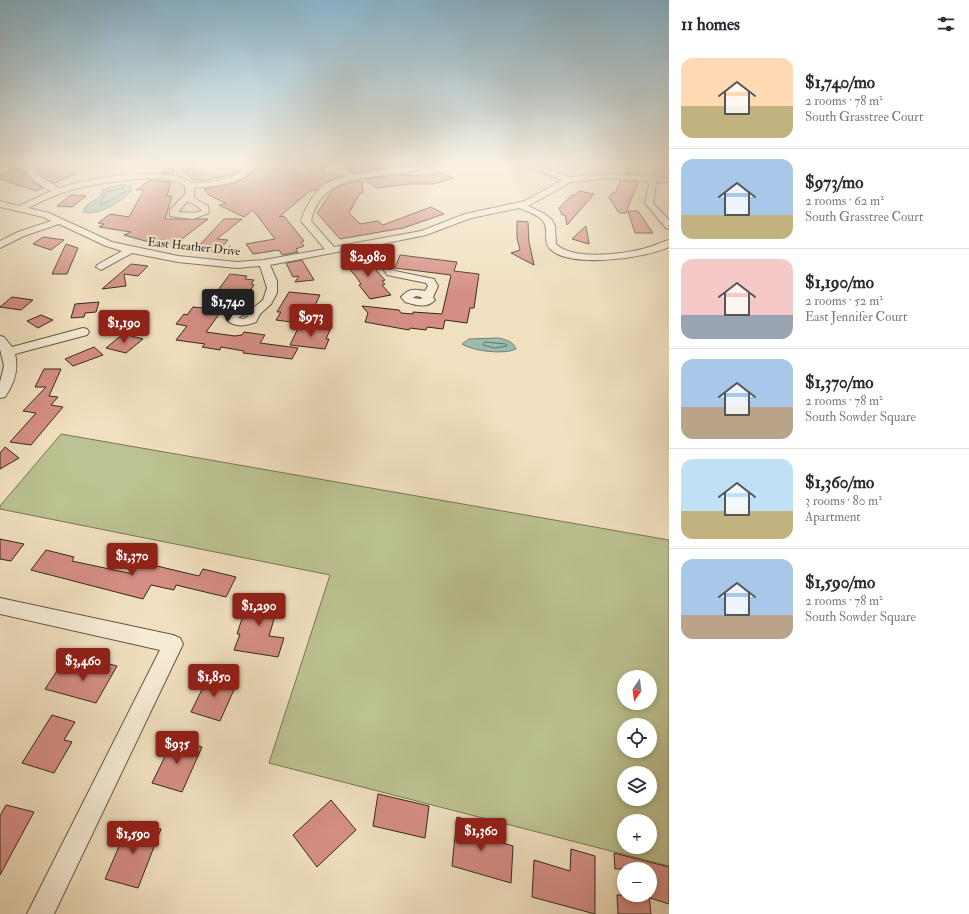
<!DOCTYPE html>
<html lang="en">
<head>
<meta charset="utf-8">
<style>
	:root { --surface:#fff; --page:#f7f7f7; --text:#2b2b33; --muted:#7c7c81; --line:#e1e1e2; --accent:#8f2418 }
	body { margin:0; font-family:"IM FELL Double Pica",serif; background:var(--page); color:var(--text); height:100vh; display:flex; flex-direction:column; font-size:15px; white-space:nowrap }
	* { box-sizing:border-box; margin:0 }
	p { font-size:13px; color:var(--muted) }
	.icon { flex:none; width:22px; height:22px; fill:none; stroke:currentColor; stroke-width:2; stroke-linecap:round; stroke-linejoin:round }
	.map { position:relative; flex:1; overflow:hidden }
	.panel { display:flex; flex-direction:column; background:var(--surface); width:300px }
	.panel>* { flex:none }
	.needle { width:26px; rotate:194deg }
	.tools { position:absolute; left:617px; top:670px; display:grid; gap:8px }
	.tools a { display:grid; place-items:center; width:40px; height:40px; border-radius:50%; background:var(--surface); box-shadow:0 2px 6px #0003; font-size:20px }
	.price { position:absolute; translate:-50% -34px; padding:0 9px; border-radius:4px; background:var(--accent); color:#fff; font-size:13px; line-height:26px; filter:drop-shadow(0 1px 2px #0008) }
	.price::after { content:''; position:absolute; left:50%; top:24px; width:12px; height:9px; margin-left:-6px; background:inherit; clip-path:polygon(0 0,100% 0,50% 100%) }
	.price.selected { background:#222; color:#fff }
	ul { padding:0; list-style:none }
	li { display:flex; align-items:center; gap:12px; height:100px; padding:0 12px }
	li+li { border-top:1px solid var(--line) }
	li span { display:grid; place-items:center; flex:none; width:112px; height:80px; border-radius:12px; color:#555 }
	li>.icon { margin-inline-start:auto }
	span .icon { width:48px; height:48px; fill:#fffc; stroke-width:1 }
	li b { font-size:17px }
	h2 { display:flex; justify-content:space-between; align-items:center; height:48px; padding:0 12px; font-size:17px }
	main { display:flex; flex:1; min-height:0 }
	.map>svg:first-child { display:block }
</style>
</head>
<body>
<main>
<div class="map">
<svg width="669" height="914" viewBox="0 0 669 914">
	<rect width="100%" height="100%" fill="#f1e0bf"/>
	<filter id="stains"><feTurbulence type="fractalNoise" baseFrequency=".005" numOctaves="4"/><feColorMatrix values="0 0 0 0 .2 0 0 0 0 .09 0 0 0 0 .02 0 0 0 .5 -.17"/></filter>
	<radialGradient id="worn" r=".72"><stop offset=".6" stop-color="#630" stop-opacity="0"/><stop offset="1" stop-color="#630" stop-opacity=".3"/></radialGradient>
	<!-- green -->
	<path fill="#bcc291" stroke="#787556" fill-rule="evenodd" d="M 61,434 L 669,540 L 669,866 L 269,763 L 330,575 L 0,509 L 0,506 ZM 624,677 L 650,677 L 650,703 L 624,703 ZM 624,725 L 650,725 L 650,751 L 624,751 ZM 624,773 L 650,773 L 650,799 L 624,799 ZM 624,821 L 650,821 L 650,847 L 624,847 Z"/>
	<!-- water -->
	<path fill="#9bbdb0" stroke="#728175" d="M 123,184 L 131,186 L 131,190 C 124,201 96,217 83,212 L 86,206 L 99,197 L 103,189 Z
		M 499,338 C 506,340 513,341 516,349 C 504,355 473,351 462,344 L 469,339 Z"/>
	<g fill="none" stroke-linecap="round" stroke-linejoin="round">
		<!-- shore -->
		<path stroke="#687266" stroke-width="1" d="M 124,188 L 125,192 L 102,205 L 100,204 L 106,192 Z
			M 485,342 L 506,344 L 507,346 L 495,348 L 483,345 Z"/>
	</g>
	<!-- building -->
	<path fill="#d58e85" stroke="#34281c" d="M 48,165 L 60,165 L 77,173 L 54,183 L 40,175 L 36,169 Z
		M 170,165 L 176,165 L 173,174 L 160,173 Z
		M 177,165 L 235,165 L 244,167 L 230,175 L 200,181 L 199,179 L 193,180 Z
		M 263,165 L 326,165 L 324,173 L 343,176 L 328,181 L 317,190 L 311,190 L 279,217 L 284,216 L 304,241 L 301,242 L 304,246 L 296,249 L 298,252 L 282,255 L 279,250 L 253,254 L 246,244 L 275,239 L 253,210 L 244,217 L 219,205 L 226,203 L 210,196 L 204,189 L 237,182 L 245,178 L 254,169 L 260,170 Z
		M 346,165 L 402,165 L 353,173 Z
		M 629,165 L 637,166 L 639,174 L 625,173 Z
		M 14,170 L 25,173 L 32,181 L 43,188 L 36,191 L 0,179 L 0,174 Z
		M 439,172 L 454,178 L 434,184 L 409,184 L 377,188 L 364,179 L 396,175 L 427,176 Z
		M 150,180 L 171,182 L 167,196 L 172,196 L 165,219 L 208,219 L 170,248 L 124,235 L 131,232 L 99,227 L 104,224 L 98,223 L 110,214 L 129,217 L 144,190 L 136,190 Z
		M 362,180 L 363,193 L 360,193 L 349,213 L 360,224 L 378,221 L 383,225 L 431,207 L 444,214 L 403,228 L 340,239 L 317,213 L 331,192 L 339,186 Z
		M 621,180 L 638,182 L 626,213 L 619,213 L 609,198 L 612,193 L 615,193 Z
		M 579,191 L 594,194 L 567,225 L 565,215 L 562,215 L 559,208 L 572,195 L 574,196 Z
		M 71,195 L 86,196 L 72,207 L 57,206 Z
		M 628,211 L 638,211 L 653,233 L 635,233 Z
		M 224,219 L 242,219 L 217,239 L 228,240 L 220,249 L 214,249 L 210,253 L 194,251 Z
		M 517,221 L 528,222 L 529,242 L 534,265 L 511,253 L 520,250 L 517,238 Z
		M 586,226 L 589,244 L 572,239 Z
		M 43,237 L 64,240 L 51,250 L 33,244 Z
		M 66,244 L 78,248 L 67,274 L 52,274 Z
		M 400,255 L 457,262 L 454,271 L 479,274 L 474,308 L 470,308 L 467,323 L 445,320 L 443,329 L 427,327 L 426,330 L 410,328 L 409,330 L 365,322 L 368,313 L 362,306 L 399,310 L 401,313 L 413,314 L 413,312 L 442,314 L 451,275 L 395,268 Z
		M 358,257 L 360,260 L 366,259 L 385,280 L 382,281 L 385,284 L 382,285 L 391,295 L 370,299 L 359,285 L 361,284 L 357,278 L 342,260 Z
		M 302,260 L 314,280 L 295,282 L 299,276 L 293,277 L 286,263 Z
		M 131,264 L 148,266 L 138,276 L 124,274 L 126,286 L 102,289 Z
		M 230,274 L 247,276 L 245,279 L 254,280 L 251,284 L 254,285 L 242,302 L 238,302 L 235,306 L 226,305 L 206,332 L 235,336 L 242,335 L 244,332 L 265,335 L 260,343 L 298,348 L 292,359 L 243,353 L 244,351 L 221,347 L 220,350 L 202,347 L 205,344 L 176,340 L 187,326 L 176,324 L 184,314 L 187,315 L 193,307 L 205,308 Z
		M 289,292 L 320,295 L 306,324 L 276,320 L 281,312 L 277,312 Z
		M 12,297 L 33,300 L 21,310 L 0,307 Z
		M 99,302 L 96,312 L 85,313 L 84,317 L 71,318 L 75,304 Z
		M 125,314 L 133,324 L 121,328 L 113,318 Z
		M 41,315 L 53,320 L 38,328 L 27,321 Z
		M 299,326 L 330,330 L 326,339 L 329,339 L 325,349 L 290,345 Z
		M 123,334 L 143,339 L 126,353 L 106,348 Z
		M 94,347 L 103,355 L 73,366 L 65,359 Z
		M 44,369 L 61,369 L 49,396 L 58,397 L 51,405 L 63,407 L 31,445 L 10,442 L 36,413 L 23,411 L 46,387 L 35,387 Z
		M 5,447 L 19,458 L 0,469 L 0,453 Z
		M 0,539 L 24,544 L 11,561 L 0,559 Z
		M 46,550 L 74,557 L 72,561 L 133,574 L 140,562 L 199,576 L 203,569 L 236,577 L 226,597 L 176,585 L 174,590 L 151,585 L 143,599 L 31,570 Z
		M 250,594 L 280,599 L 269,636 L 284,638 L 278,657 L 234,650 L 240,634 L 237,634 Z
		M 94,660 L 117,666 L 96,703 L 45,689 L 59,668 L 85,675 Z
		M 209,675 L 237,683 L 220,721 L 191,712 Z
		M 52,715 L 75,722 L 64,740 L 72,742 L 54,773 L 22,763 Z
		M 174,738 L 202,747 L 182,792 L 152,783 Z
		M 378,794 L 429,806 L 425,838 L 373,826 Z
		M 331,800 L 356,830 L 317,867 L 293,835 Z
		M 6,805 L 34,812 L 0,875 L 0,816 Z
		M 457,817 L 483,824 L 482,837 L 513,846 L 511,883 L 452,866 Z
		M 130,821 L 161,829 L 138,888 L 105,879 Z
		M 571,849 L 595,856 L 595,914 L 532,897 L 534,860 L 570,871 Z
		M 614,853 L 669,867 L 669,904 L 650,898 L 650,869 L 615,869 Z
		M 617,895 L 649,895 L 651,914 L 618,914 Z"/>
	<g fill="none" stroke-linecap="round" stroke-linejoin="round">
		<defs>
			<path id="minor" d="M 6,165 L 30,165 L 39,176 L 59,188 C 86,179 115,175 143,174 C 155,174 169,174 180,177 C 185,179 189,183 194,183 C 207,183 241,179 247,165 L 255,165 C 245,186 213,186 194,188 L 194,198 L 208,206 L 209,213 L 193,219 L 170,216 L 170,210 L 185,194 L 185,187 C 173,169 91,184 71,190 C 56,194 42,201 28,208 L 49,213 L 112,242 L 178,256 L 237,262 L 264,260 L 325,249 L 301,221 C 305,208 316,188 329,182 C 334,180 340,179 345,177 L 336,165 L 344,165 L 352,175 L 415,165 L 431,165 C 426,169 419,169 413,171 C 374,180 323,170 311,221 L 334,247 L 421,231 L 465,214 L 525,201 L 562,180 L 523,165 L 536,165 L 570,177 L 608,174 L 647,176 L 644,165 L 652,165 L 655,177 L 669,178 L 669,182 L 656,182 L 653,203 L 669,220 L 669,229 L 666,228 L 645,203 L 649,185 L 648,181 L 608,178 L 571,182 L 528,206 L 545,214 L 552,220 L 555,226 L 556,244 C 573,261 624,254 646,248 C 654,246 661,242 669,240 L 669,247 C 646,258 570,269 550,249 C 542,241 550,229 543,221 C 537,214 526,211 519,208 L 471,218 L 426,235 L 382,244 L 391,255 L 392,267 L 395,271 L 434,279 L 438,286 L 433,297 L 435,300 C 427,309 415,305 405,302 L 401,297 C 409,288 415,289 425,291 L 428,286 L 426,283 L 387,275 L 382,267 L 381,255 L 373,245 L 270,265 L 277,281 L 277,293 L 271,304 L 260,314 L 256,322 C 246,326 234,328 226,319 L 226,316 L 235,310 L 253,308 L 263,300 L 267,288 L 260,266 L 237,268 L 178,262 L 132,253 L 101,270 L 96,267 L 97,265 L 122,251 L 106,246 L 59,224 L 24,236 L 0,248 L 0,241 L 18,232 L 51,221 L 43,217 L 0,207 L 0,201 L 19,206 L 51,191 L 33,180 L 26,171 ZM 188,201 L 201,209 L 201,211 L 193,213 L 178,212 ZM 416,296 L 421,297 L 422,299 L 413,298 ZM 242,315 L 249,316 L 244,319 L 238,318 Z
				M 83,328 L 87,329 L 89,332 L 87,335 L 15,354 C 19,370 14,384 5,397 L 0,398 L 0,382 L 4,366 L 0,349 L 0,336 L 4,337 L 12,347 Z
				M 0,598 L 173,635 L 180,638 L 183,644 L 54,914 L 27,914 L 160,650 L 0,614 Z"/>
		</defs>
		<!-- minor casing -->
		<use href="#minor" stroke="#635645" stroke-width="2"/>
		<!-- minor -->
		<use href="#minor" fill="#f6ebd5" fill-rule="evenodd"/>
	</g>
	<!-- sky -->
	<linearGradient id="sky" x2="0" y2="1"><stop stop-color="#89b8d2"/><stop offset="0.56" stop-color="#f9f1e2"/><stop offset="1" stop-color="#f9f1e2" stop-opacity="0"/></linearGradient>
	<rect width="669" height="293" fill="url(#sky)"/>
	<g text-anchor="middle" dominant-baseline="central" stroke-width="4" stroke-linejoin="round" paint-order="stroke">
		<!-- far-street labels -->
		<g font-size="12" fill="#34281c" stroke="#f6ebd5">
			<text transform="translate(194 247) rotate(6)">East Heather Drive</text>
		</g>
	</g>
	<rect width="100%" height="100%" filter="url(#stains)"/>
	<rect width="100%" height="100%" fill="url(#worn)"/>
</svg>
<div class="tools">
<a><svg class="needle" viewBox="-14 -14 28 28"><path d="M0-13l5 13h-10z" fill="#e53935"/><path d="M0 13l5-13h-10z" fill="#7c7c81"/></svg></a>
<a><svg class="icon" aria-label="locate" viewBox="0 0 24 24"><circle cx="12" cy="12" r="6"/><path d="M12 2v4M12 18v4M2 12h4M18 12h4"/></svg></a>
<a><svg class="icon" aria-label="layers" viewBox="0 0 24 24"><path d="M12 4l9 5-9 5-9-5zM3 14l9 5 9-5"/></svg></a>
<a>+</a>
<a>−</a>
</div>
<b class="price" style="left:368px;top:278px">$2,980</b>
<b class="price selected" style="left:228px;top:323px">$1,740</b>
<b class="price" style="left:311px;top:338px">$973</b>
<b class="price" style="left:124px;top:344px">$1,190</b>
<b class="price" style="left:132px;top:577px">$1,370</b>
<b class="price" style="left:259px;top:627px">$1,290</b>
<b class="price" style="left:83px;top:682px">$3,460</b>
<b class="price" style="left:214px;top:698px">$1,850</b>
<b class="price" style="left:177px;top:765px">$935</b>
<b class="price" style="left:481px;top:852px">$1,360</b>
<b class="price" style="left:133px;top:855px">$1,590</b>
</div>
<section class="panel">
<h2>11 homes<svg class="icon" aria-label="filters" viewBox="0 0 24 24"><path d="M4 7h16M4 17h16"/><circle cx="9" cy="7" r="2"/><circle cx="15" cy="17" r="2"/></svg></h2>
<ul>
<li><span style="background:linear-gradient(#ffd9b3 60%,#c2b280 0)"><svg class="icon" aria-label="home" viewBox="0 0 24 24"><path d="M3 11l9-7 9 7M6 9v11h12V9"/></svg></span><div><b>$1,740/mo</b><p>2 rooms · 78 m²</p><p>South Grasstree Court</p></div></li>
<li><span style="background:linear-gradient(#a9c7e8 70%,#c2b280 0)"><svg class="icon" aria-label="home" viewBox="0 0 24 24"><path d="M3 11l9-7 9 7M6 9v11h12V9"/></svg></span><div><b>$973/mo</b><p>2 rooms · 62 m²</p><p>South Grasstree Court</p></div></li>
<li><span style="background:linear-gradient(#f6c9c9 70%,#9aa5b1 0)"><svg class="icon" aria-label="home" viewBox="0 0 24 24"><path d="M3 11l9-7 9 7M6 9v11h12V9"/></svg></span><div><b>$1,190/mo</b><p>2 rooms · 52 m²</p><p>East Jennifer Court</p></div></li>
<li><span style="background:linear-gradient(#a9c7e8 60%,#b9a48a 0)"><svg class="icon" aria-label="home" viewBox="0 0 24 24"><path d="M3 11l9-7 9 7M6 9v11h12V9"/></svg></span><div><b>$1,370/mo</b><p>2 rooms · 78 m²</p><p>South Sowder Square</p></div></li>
<li><span style="background:linear-gradient(#bfe0f5 65%,#c2b280 0)"><svg class="icon" aria-label="home" viewBox="0 0 24 24"><path d="M3 11l9-7 9 7M6 9v11h12V9"/></svg></span><div><b>$1,360/mo</b><p>3 rooms · 80 m²</p><p>Apartment</p></div></li>
<li><span style="background:linear-gradient(#a9c7e8 70%,#b9a48a 0)"><svg class="icon" aria-label="home" viewBox="0 0 24 24"><path d="M3 11l9-7 9 7M6 9v11h12V9"/></svg></span><div><b>$1,590/mo</b><p>2 rooms · 78 m²</p><p>South Sowder Square</p></div></li>
</ul>
</section>
</main>
</body>
</html>
